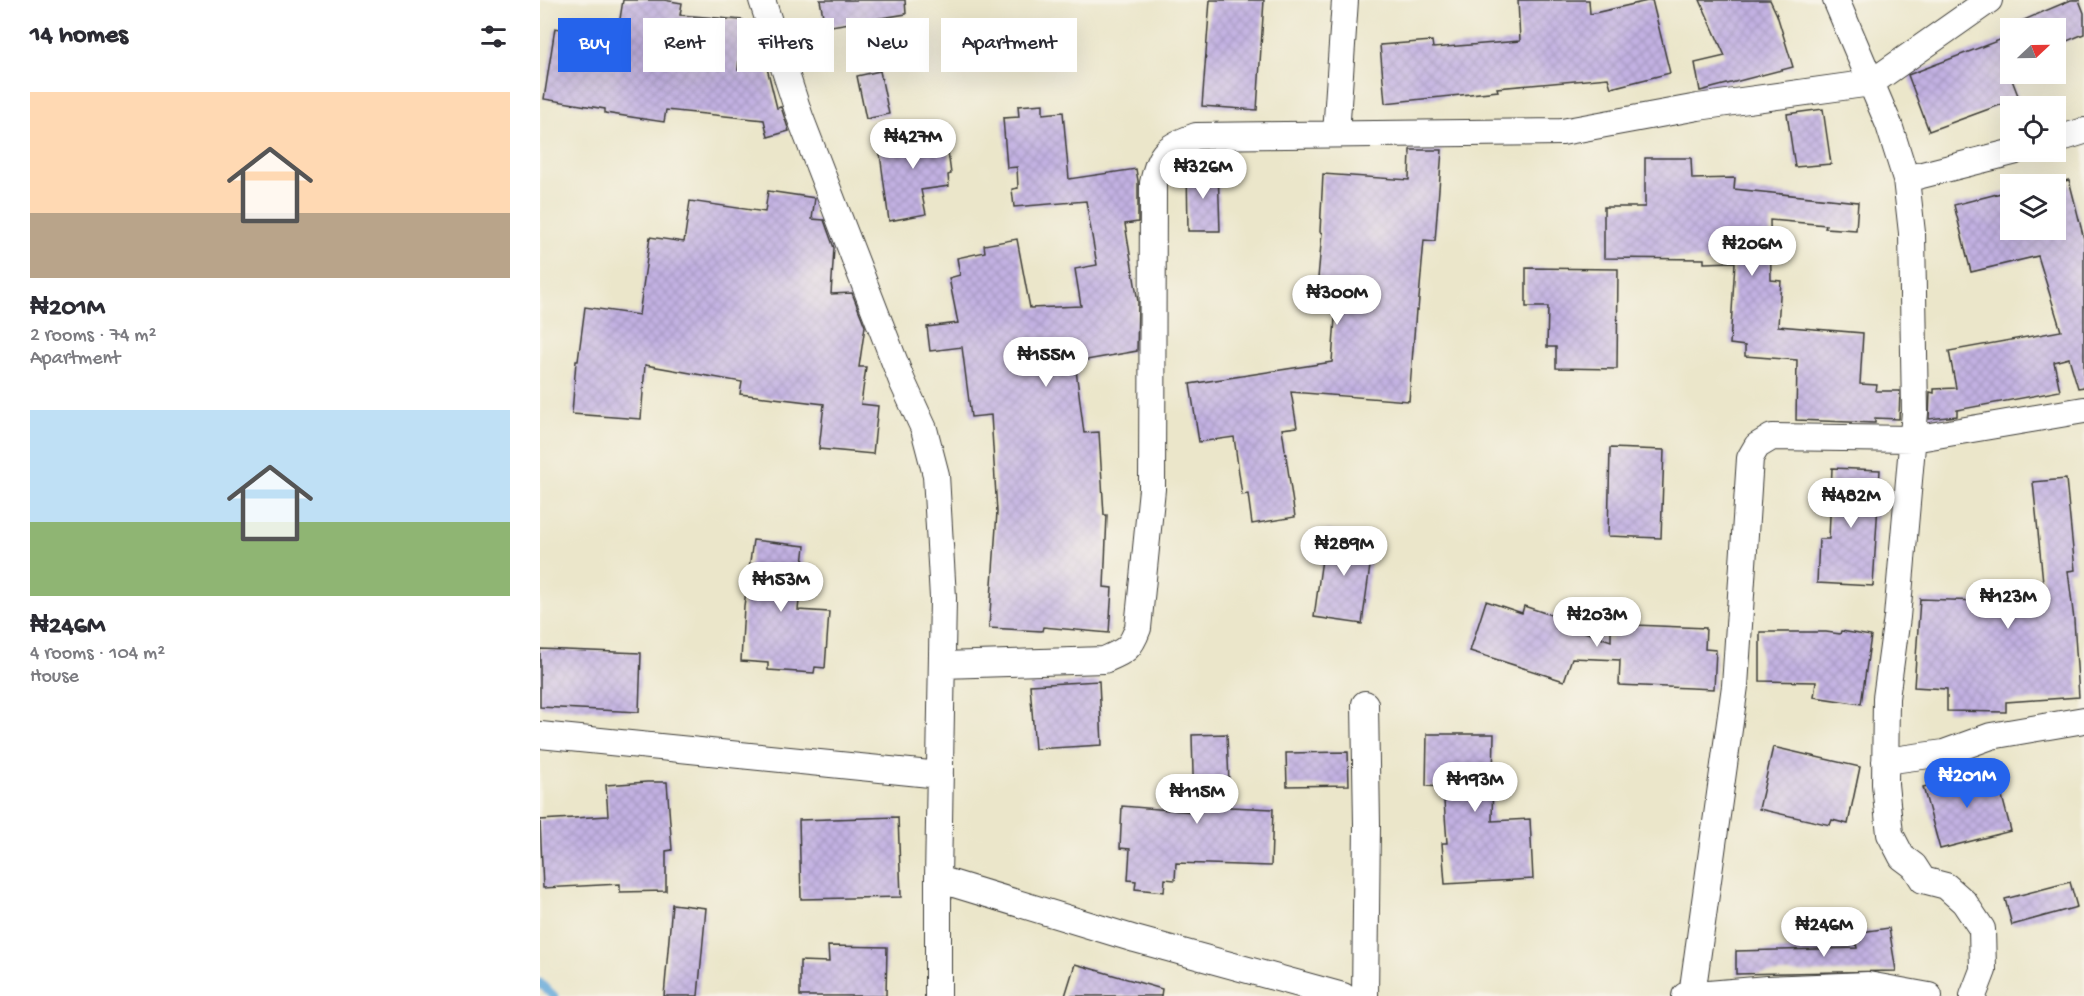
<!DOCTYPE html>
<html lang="en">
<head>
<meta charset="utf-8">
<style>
	:root { --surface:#fff; --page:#f7f7f7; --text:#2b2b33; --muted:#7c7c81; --accent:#2563eb }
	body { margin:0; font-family:"Gochi Hand",sans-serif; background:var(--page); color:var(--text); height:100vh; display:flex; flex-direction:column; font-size:22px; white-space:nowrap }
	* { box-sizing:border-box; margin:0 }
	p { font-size:20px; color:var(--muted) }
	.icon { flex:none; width:33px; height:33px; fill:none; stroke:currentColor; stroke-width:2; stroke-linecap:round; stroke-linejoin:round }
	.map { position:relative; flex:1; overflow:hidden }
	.sheet { display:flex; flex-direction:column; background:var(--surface); width:540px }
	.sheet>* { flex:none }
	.top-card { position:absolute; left:18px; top:18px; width:570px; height:54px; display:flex; gap:12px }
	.needle { width:39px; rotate:68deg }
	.buttons { position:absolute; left:1460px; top:18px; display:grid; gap:12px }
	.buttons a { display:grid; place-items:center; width:66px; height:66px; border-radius:0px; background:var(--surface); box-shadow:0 6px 24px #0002; font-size:30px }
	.price { position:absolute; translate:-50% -51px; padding:0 14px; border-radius:21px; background:#fff; color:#222; font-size:20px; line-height:39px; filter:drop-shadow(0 2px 3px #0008) }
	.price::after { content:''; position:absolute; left:50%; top:36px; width:18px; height:14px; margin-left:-9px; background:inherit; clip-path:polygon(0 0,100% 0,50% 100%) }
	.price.current { background:var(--accent); color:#fff }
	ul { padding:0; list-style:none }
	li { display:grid; align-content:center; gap:12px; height:318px; padding:0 30px }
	li span { display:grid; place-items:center; height:186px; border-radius:0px; color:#555 }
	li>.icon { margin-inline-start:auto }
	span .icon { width:108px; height:108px; fill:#fffc; stroke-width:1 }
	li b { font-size:26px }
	h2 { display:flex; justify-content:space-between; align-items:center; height:72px; padding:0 30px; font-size:26px }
	.pill { padding:0 21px; border-radius:0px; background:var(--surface); box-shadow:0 6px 24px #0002; font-size:21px; line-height:54px }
	.pill.current { background:var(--accent); color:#fff }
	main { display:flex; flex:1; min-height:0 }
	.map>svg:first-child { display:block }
</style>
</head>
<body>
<main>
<section class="sheet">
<h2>14 homes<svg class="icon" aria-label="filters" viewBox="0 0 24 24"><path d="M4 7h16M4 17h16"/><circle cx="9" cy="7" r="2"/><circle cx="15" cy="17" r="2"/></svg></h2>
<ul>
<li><span style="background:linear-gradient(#ffd9b3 65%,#b9a48a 0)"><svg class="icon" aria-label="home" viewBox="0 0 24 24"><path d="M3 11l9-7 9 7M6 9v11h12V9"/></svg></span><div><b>₦201M</b><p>2 rooms · 74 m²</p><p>Apartment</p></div></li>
<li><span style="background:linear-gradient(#bfe0f5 60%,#8fb573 0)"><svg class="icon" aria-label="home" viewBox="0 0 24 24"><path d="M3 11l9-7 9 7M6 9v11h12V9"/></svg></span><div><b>₦246M</b><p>4 rooms · 104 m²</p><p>House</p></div></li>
</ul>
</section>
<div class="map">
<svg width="1544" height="996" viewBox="0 0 1544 996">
	<defs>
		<pattern id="building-cross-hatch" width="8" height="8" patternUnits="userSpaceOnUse" patternTransform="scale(1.5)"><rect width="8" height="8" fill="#c2b1e2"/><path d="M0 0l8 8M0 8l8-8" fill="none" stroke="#a698c1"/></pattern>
	</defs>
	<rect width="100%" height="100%" fill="#f7f3e8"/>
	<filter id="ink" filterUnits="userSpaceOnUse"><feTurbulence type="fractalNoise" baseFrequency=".0167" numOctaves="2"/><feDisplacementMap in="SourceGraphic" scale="12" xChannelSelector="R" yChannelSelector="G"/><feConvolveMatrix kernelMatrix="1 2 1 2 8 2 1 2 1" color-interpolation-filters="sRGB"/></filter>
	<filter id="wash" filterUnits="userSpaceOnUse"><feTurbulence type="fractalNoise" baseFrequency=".008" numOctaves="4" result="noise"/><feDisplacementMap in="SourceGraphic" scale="24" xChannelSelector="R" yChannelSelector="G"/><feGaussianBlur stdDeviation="1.35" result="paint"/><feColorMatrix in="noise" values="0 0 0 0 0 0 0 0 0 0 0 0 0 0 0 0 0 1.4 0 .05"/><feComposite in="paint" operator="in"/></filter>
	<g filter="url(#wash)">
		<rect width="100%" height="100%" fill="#ebe6ca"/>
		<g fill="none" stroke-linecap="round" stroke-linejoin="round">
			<!-- stream -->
			<path stroke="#63a8d9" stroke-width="9" d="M 0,983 L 14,996"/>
		</g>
		<g id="blocks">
			<!-- building -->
			<path fill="url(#building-cross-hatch)" d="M 83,0 L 124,0 L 142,3 L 140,15 L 203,20 L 198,70 L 226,64 L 237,108 L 241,107 L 249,131 L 228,137 L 224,120 L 126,110 L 124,122 L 65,113 L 65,109 L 4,99 L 15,28 L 77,38 Z
				M 280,0 L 365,0 L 366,14 L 285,27 Z
				M 670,0 L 724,0 L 717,110 L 662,106 Z
				M 978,0 L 1049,0 L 1050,14 L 1112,0 L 1130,73 L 1071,88 L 1068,78 L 957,88 L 958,91 L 845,103 L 840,45 L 892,41 L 893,48 L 980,41 Z
				M 1160,0 L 1230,0 L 1237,15 L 1253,67 L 1160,91 L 1155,63 L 1185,56 Z
				M 1531,0 L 1539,0 L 1544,13 L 1544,34 L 1515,46 L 1515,28 L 1474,28 L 1472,25 Z
				M 1470,36 L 1470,66 L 1467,67 L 1479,98 L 1389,131 L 1368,75 Z
				M 340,71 L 349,114 L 326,119 L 317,76 Z
				M 503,104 L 503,114 L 523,112 L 529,179 L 596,169 L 598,181 L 598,222 L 585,224 L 598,302 L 597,351 L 535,362 L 544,433 L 559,432 L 564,515 L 567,515 L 564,587 L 572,588 L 569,633 L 503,627 L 502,631 L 449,628 L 457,512 L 451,415 L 431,417 L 422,347 L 390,351 L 387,327 L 418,323 L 409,278 L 420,275 L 417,258 L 445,252 L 444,245 L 477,239 L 490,308 L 541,306 L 535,269 L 557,265 L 546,201 L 474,207 L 472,189 L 478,188 L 477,167 L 467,168 L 463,118 L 479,117 L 478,106 Z
				M 1283,109 L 1291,164 L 1255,167 L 1247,114 Z
				M 405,129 L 411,174 L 408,175 L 409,186 L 381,190 L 386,214 L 349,221 L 338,139 Z
				M 870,150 L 902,150 L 895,241 L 884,240 L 878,310 L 876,310 L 869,401 L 751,392 L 757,427 L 742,429 L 755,517 L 712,524 L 708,494 L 702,495 L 694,437 L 659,442 L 650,384 L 792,362 L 796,303 L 776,301 L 782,233 L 780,232 L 783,174 L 869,180 Z
				M 1105,158 L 1151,158 L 1152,179 L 1195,178 L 1194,189 L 1318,202 L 1316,230 L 1285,228 L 1286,225 L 1230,220 L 1231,280 L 1241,281 L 1238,326 L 1323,333 L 1320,384 L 1337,385 L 1336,391 L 1360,391 L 1359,419 L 1335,418 L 1335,423 L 1256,420 L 1257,360 L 1205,356 L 1205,346 L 1190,344 L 1195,262 L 1164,263 L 1164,259 L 1064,258 L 1064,207 L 1105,207 Z
				M 678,168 L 680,231 L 648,231 L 647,169 Z
				M 1529,180 L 1544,239 L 1544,387 L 1538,388 L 1529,358 L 1514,362 L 1520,391 L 1417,410 L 1417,416 L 1389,419 L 1390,392 L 1394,393 L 1394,389 L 1416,388 L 1409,351 L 1521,331 L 1498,256 L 1431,272 L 1414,205 L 1465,192 L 1466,196 L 1470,195 L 1470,230 L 1515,230 L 1515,184 L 1512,184 Z
				M 228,191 L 275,198 L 272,219 L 284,220 L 294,248 L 291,294 L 312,293 L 325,326 L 319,367 L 326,367 L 321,404 L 338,406 L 333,454 L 279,449 L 284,404 L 200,394 L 202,382 L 105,365 L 101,419 L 32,414 L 36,361 L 38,361 L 45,307 L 99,315 L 110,237 L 144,242 L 150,201 L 225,212 Z
				M 986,268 L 1078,269 L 1077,369 L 1016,368 L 1016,347 L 1007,347 L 1008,307 L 986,307 Z
				M 1070,448 L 1124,450 L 1121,538 L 1068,536 Z
				M 1292,468 L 1340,470 L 1333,586 L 1277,583 L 1279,539 L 1289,539 Z
				M 1526,479 L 1535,570 L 1528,571 L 1534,620 L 1539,697 L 1466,702 L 1466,712 L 1407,711 L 1407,689 L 1374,687 L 1380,599 L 1472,602 L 1471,597 L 1504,592 L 1493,482 Z
				M 786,530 L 834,537 L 822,624 L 774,617 Z
				M 213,540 L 265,546 L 258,610 L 289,612 L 285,668 L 275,667 L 274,673 L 228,670 L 228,663 L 201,661 L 204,606 Z
				M 946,601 L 982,613 L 984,606 L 1017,617 L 1015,622 L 1071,641 L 1071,624 L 1166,628 L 1165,649 L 1176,650 L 1174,689 L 1079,685 L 1080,660 L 1032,658 L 1024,681 L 930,651 Z
				M 1301,631 L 1331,636 L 1321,704 L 1274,697 L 1276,682 L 1220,681 L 1220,632 L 1286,632 L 1300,634 Z
				M 0,649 L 101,653 L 99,712 L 0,707 Z
				M 559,681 L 562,745 L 495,749 L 490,685 Z
				M 687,734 L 690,807 L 733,809 L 731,866 L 636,863 L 635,880 L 625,879 L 624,892 L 595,889 L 596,881 L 588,880 L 590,849 L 580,848 L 582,806 L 654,812 L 652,735 Z
				M 887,734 L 954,734 L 952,821 L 990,819 L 993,879 L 905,884 L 902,843 L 907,843 L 903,787 L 886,786 Z
				M 1233,747 L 1320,767 L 1308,824 L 1292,820 L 1290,825 L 1219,809 Z
				M 808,752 L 809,785 L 747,786 L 746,753 Z
				M 1455,769 L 1471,831 L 1400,849 L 1383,787 Z
				M 107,782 L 127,782 L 132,850 L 126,851 L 126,891 L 80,892 L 80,884 L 3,888 L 0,820 L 68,816 L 66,785 Z
				M 358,817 L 361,897 L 261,899 L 259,820 Z
				M 1530,882 L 1537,907 L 1472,925 L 1465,899 Z
				M 132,904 L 166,908 L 158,996 L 124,996 Z
				M 1349,928 L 1356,971 L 1196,974 L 1196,951 L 1317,948 L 1314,933 Z
				M 288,946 L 347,947 L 346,996 L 260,996 L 260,961 L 289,962 Z
				M 535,964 L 622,989 L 621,996 L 525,996 Z"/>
		</g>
	</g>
	<g filter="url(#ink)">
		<use href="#blocks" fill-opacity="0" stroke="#3b3a36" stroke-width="1.5"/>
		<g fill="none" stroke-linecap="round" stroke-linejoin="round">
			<defs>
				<path id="minor" d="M 222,0 L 260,117 L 362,381 L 384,429 L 396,475 L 403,598 L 398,879 L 398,996
					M 1296,0 L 1349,125 L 1366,179 L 1372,233 L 1375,412 L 1357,617 L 1346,698 L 1345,784 L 1350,834 L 1362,857 L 1374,866 L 1383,880 L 1406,886 L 1424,902 L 1442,929 L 1443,970 L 1433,996
					M 796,134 L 805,0
					M 1515,140 L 1544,131
					M 1366,179 L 1473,152
					M 402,665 L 564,660 C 585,651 590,650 598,628 L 612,489 L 613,183 C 620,151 627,147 656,136 L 1022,132 L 1158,107 L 1331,83 L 1449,0
					M 825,704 L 827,824 L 825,996
					M 0,735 L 400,775
					M 1345,761 L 1404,753 L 1451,736 L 1544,720
					M 398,879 L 595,939 L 803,996
					M 1152,995 L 1195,686 L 1210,458 L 1217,446 L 1232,437 L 1373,439 L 1544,410
					M 1145,996 L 1227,989 L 1328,985 L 1389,996"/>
			</defs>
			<!-- minor casing -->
			<use href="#minor" stroke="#3b3a36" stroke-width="28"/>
			<!-- minor -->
			<use href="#minor" stroke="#fff" stroke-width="26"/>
		</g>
	</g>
</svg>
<div class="buttons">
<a><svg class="needle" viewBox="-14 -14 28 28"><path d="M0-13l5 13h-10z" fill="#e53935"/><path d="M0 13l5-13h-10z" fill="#7c7c81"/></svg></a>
<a><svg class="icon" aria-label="locate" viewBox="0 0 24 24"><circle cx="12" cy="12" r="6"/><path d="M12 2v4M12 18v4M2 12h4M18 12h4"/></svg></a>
<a><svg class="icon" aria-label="layers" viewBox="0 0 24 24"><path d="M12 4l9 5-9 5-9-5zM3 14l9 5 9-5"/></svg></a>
</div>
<b class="price" style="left:373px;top:170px">₦427M</b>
<b class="price" style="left:663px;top:200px">₦326M</b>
<b class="price" style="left:1212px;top:277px">₦206M</b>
<b class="price" style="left:797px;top:326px">₦300M</b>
<b class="price" style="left:506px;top:388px">₦155M</b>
<b class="price" style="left:1311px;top:529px">₦482M</b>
<b class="price" style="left:804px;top:577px">₦289M</b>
<b class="price" style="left:241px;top:613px">₦153M</b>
<b class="price" style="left:1468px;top:630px">₦123M</b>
<b class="price" style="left:1057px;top:648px">₦203M</b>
<b class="price current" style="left:1427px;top:809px">₦201M</b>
<b class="price" style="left:935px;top:813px">₦193M</b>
<b class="price" style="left:657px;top:825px">₦115M</b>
<b class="price" style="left:1284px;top:958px">₦246M</b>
<div class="top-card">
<a class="pill current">Buy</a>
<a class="pill">Rent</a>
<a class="pill">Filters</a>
<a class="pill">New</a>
<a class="pill">Apartment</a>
</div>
</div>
</main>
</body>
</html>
